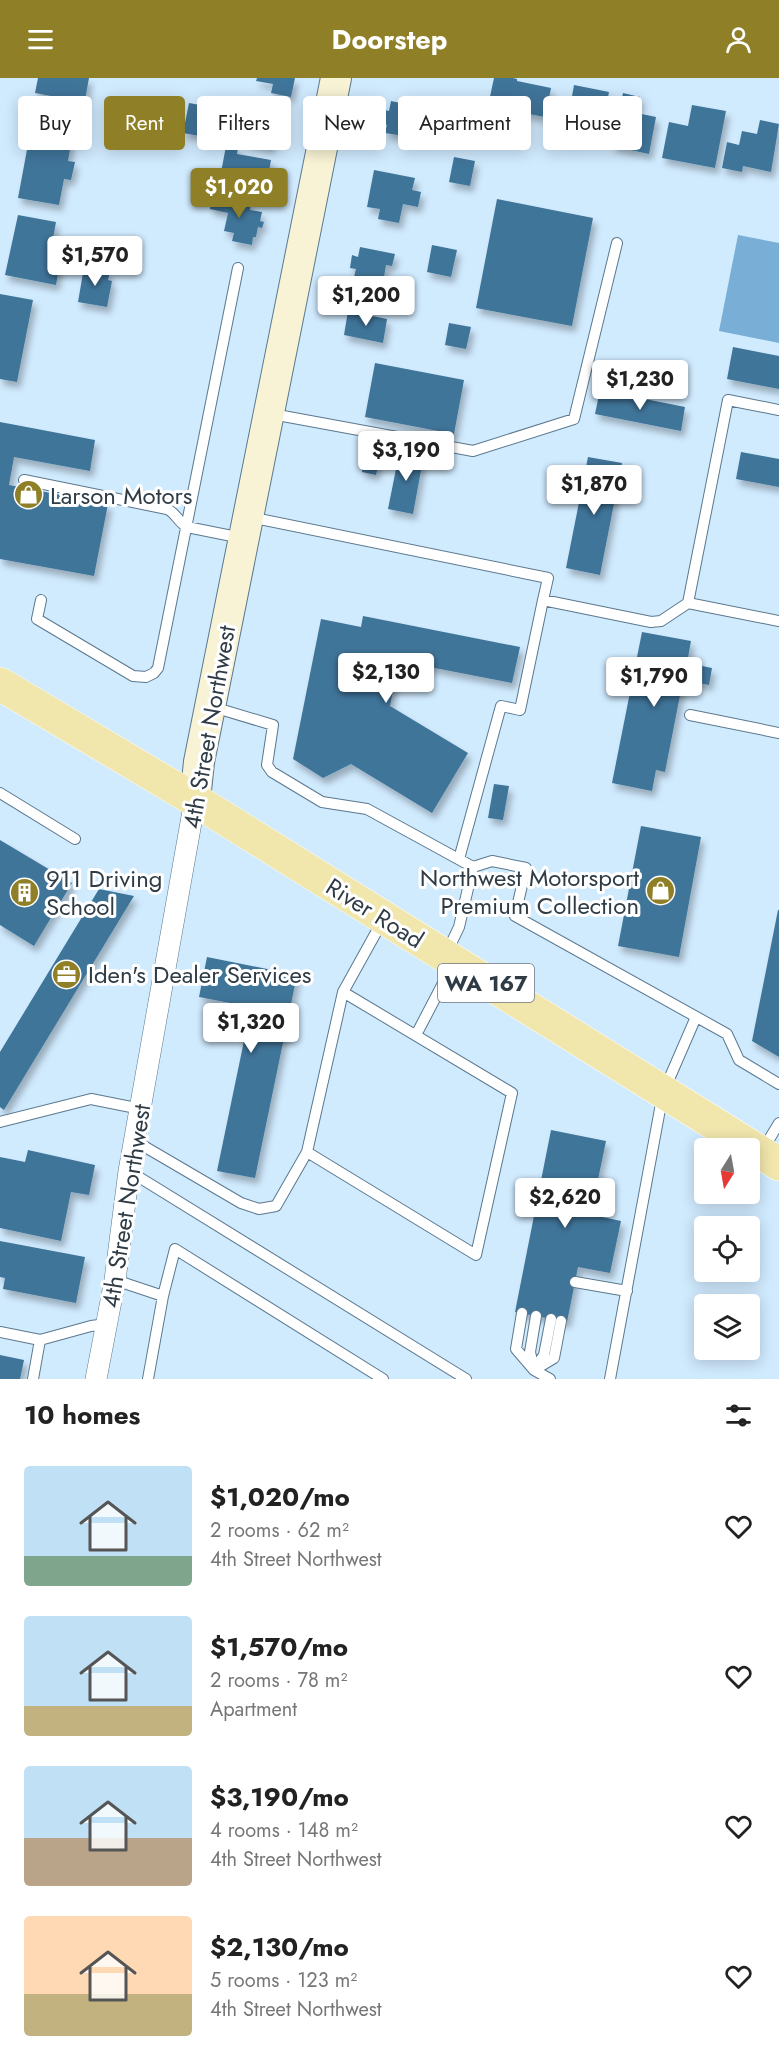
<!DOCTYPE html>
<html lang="en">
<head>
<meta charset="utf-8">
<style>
	:root { --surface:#fff; --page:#f6f6f6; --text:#222; --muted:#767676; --accent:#8f7f26 }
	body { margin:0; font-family:Jost,sans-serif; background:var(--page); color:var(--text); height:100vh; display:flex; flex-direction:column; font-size:22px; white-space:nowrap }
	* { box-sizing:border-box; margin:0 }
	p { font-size:20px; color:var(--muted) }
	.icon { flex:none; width:33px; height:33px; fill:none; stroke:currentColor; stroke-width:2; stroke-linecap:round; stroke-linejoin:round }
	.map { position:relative; height:1301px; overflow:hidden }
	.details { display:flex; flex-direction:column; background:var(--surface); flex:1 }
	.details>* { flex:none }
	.guide { position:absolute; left:18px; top:18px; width:744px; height:54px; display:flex; gap:12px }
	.needle { width:39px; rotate:191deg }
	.tools { position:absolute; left:694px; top:1060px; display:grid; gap:12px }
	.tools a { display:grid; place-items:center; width:66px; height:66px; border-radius:6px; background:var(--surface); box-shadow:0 3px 15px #0003; font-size:30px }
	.price { position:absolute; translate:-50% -51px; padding:0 14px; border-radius:6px; background:#fff; color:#222; font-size:20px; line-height:39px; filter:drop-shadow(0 2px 3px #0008) }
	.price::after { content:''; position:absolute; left:50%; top:36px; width:18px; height:14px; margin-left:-9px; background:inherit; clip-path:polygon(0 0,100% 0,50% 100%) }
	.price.current { background:var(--accent); color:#fff }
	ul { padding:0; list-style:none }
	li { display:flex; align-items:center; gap:18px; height:150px; padding:0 24px }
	li span { display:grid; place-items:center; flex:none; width:168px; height:120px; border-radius:6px; color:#555 }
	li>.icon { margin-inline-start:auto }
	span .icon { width:72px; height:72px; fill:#fffc; stroke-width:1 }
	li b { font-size:26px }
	h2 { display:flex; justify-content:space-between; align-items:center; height:72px; padding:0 24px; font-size:26px }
	.tag { padding:0 21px; border-radius:6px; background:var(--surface); box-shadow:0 3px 15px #0003; font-size:21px; line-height:54px }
	.tag.current { background:var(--accent); color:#fff }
	header { display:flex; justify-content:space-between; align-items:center; height:78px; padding:0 24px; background:var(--accent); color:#fff; font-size:27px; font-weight:700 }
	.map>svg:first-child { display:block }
</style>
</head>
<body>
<header><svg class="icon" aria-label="menu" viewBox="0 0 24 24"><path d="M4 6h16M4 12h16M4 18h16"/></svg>Doorstep<svg class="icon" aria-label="person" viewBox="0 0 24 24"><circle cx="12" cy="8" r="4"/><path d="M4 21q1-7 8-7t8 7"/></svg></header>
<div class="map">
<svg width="779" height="1301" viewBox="0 0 779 1301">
	<defs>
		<filter id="shadow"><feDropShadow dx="3.5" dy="6" stdDeviation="3" flood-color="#0004"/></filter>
	</defs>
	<rect width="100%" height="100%" fill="#d0eafe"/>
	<!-- forest -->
	<path fill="#79aed7" d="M 738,157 L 779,165 L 779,265 L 719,253 Z"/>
	<!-- building -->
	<path fill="#40759a" filter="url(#shadow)" d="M 38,0 L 89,0 L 82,38 L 49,31 L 51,18 L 35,15 Z
		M 257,0 L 295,0 L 291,19 L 271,15 L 273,6 L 256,3 Z
		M 494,0 L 513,0 L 517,1 L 517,3 L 551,10 L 545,39 L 488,28 Z
		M 574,7 L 609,14 L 601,55 L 576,50 L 574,62 L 559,59 L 561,47 L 548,45 L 553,21 L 571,24 Z
		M 623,15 L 640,19 L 637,35 L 656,39 L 649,76 L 612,68 Z
		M 421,20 L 449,26 L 445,46 L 428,43 L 424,61 L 385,55 L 387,47 L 382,46 L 385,32 L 389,33 L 391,23 L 419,29 Z
		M 454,24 L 474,28 L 468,59 L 448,55 Z
		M 189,25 L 233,33 L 228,63 L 183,55 Z
		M 692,27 L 726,33 L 715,90 L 662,80 L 669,44 L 688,48 Z
		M 251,29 L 278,34 L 271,70 L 245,64 Z
		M 34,34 L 75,42 L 68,83 L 75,84 L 71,102 L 64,101 L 59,127 L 18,120 Z
		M 760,42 L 779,46 L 771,94 L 743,88 L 742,94 L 722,90 L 727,64 L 739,67 L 742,53 L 757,56 Z
		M 226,68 L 238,70 L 237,76 L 271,82 L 269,93 L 276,95 L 274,106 L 267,105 L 265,113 L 237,108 L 236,118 L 195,110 L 197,96 L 220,100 Z
		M 454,79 L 475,83 L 470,108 L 449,104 Z
		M 374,92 L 415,100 L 412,112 L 421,114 L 418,129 L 403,126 L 399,145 L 378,141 L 380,131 L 367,129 Z
		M 212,118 L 251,125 L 250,132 L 262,134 L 260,143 L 264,144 L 262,150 L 258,149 L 256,159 L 253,159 L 252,167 L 232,163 L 234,155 L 224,153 L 228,135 L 210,131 Z
		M 497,121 L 593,140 L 572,248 L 476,230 Z
		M 18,137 L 56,144 L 49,182 L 60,184 L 56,207 L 5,197 Z
		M 432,167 L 457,172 L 451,199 L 427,194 Z
		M 360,169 L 395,176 L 392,188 L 386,187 L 383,205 L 354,199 L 356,191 L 350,190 L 352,177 L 358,179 Z
		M 84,189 L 110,194 L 108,202 L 112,203 L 107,229 L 78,224 Z
		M 0,216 L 33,222 L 17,304 L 0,301 Z
		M 348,233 L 387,241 L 383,265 L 344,257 Z
		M 449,245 L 471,249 L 466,271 L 445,267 Z
		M 733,269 L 779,278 L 779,311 L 727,301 Z
		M 375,285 L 464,302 L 454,356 L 365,339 Z
		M 600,312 L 685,329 L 681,353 L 595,336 Z
		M 0,344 L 95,362 L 90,393 L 14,379 L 9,407 L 108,426 L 94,498 L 0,481 Z
		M 367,367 L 382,370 L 376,397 L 362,394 Z
		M 400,371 L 424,376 L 413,436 L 388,431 Z
		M 741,374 L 779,381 L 779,409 L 736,401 Z
		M 588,379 L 622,385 L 600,497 L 566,490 Z
		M 363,538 L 520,569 L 512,605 L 399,583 L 390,628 L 468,675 L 432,735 L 351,686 L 323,700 L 293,681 L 321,541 L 361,549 Z
		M 642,554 L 691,563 L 687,585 L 712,590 L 709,607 L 683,602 L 665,694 L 656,692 L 652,713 L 612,705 Z
		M 494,706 L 509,708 L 503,742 L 488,740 Z
		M 641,748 L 701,759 L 679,879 L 618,868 Z
		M 0,762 L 72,805 L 34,868 L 0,847 Z
		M 99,811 L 134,818 L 4,1032 L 0,1029 L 0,974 Z
		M 778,832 L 779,832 L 779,979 L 752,963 Z
		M 207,879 L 297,897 L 255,1100 L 217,1093 L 251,929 L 199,919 Z
		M 551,1052 L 606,1063 L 594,1121 L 572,1116 L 569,1132 L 621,1143 L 610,1195 L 578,1189 L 567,1244 L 515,1234 Z
		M 28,1072 L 95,1087 L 89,1117 L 71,1114 L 61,1163 L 0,1150 L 0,1079 L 25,1084 Z
		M 0,1163 L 85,1179 L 76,1225 L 3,1211 L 5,1200 L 0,1199 Z
		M 0,1277 L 24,1282 L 20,1301 L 0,1301 Z"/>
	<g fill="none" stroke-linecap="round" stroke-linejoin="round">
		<defs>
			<path id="service" d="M 779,332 L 728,322 L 688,525 L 779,543
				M 272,336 L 473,373 L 574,341 L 617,165
				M 24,402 L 167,431 C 176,435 178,444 187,449 L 242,460
				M 250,439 L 548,500 L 543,522
				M 41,522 L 37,541 L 133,598 L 146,599 L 154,595 L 158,590 L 238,190
				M 213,629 L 273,647 L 267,687 L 272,694 L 322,724 L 367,731 L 473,789 L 459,849 L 446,876
				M 690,637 L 779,655
				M 0,715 L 75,761
				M 459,781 L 501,628 L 520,632 L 543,522 L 651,544 L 661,543 L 688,525
				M 473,789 L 492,783 L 526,790 L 515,838 L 727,956 L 739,982 L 779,1006
				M 416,957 L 452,888
				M 0,1044 L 91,1021 L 141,1031
				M 135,1063 L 241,1125 L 259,1131 L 276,1128 L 307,1074 L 343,914 L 383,842
				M 762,1073 L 779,1045
				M 307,1074 L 476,1177 L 512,1015 L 343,914
				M 129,1093 L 466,1301
				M 115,1202 L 163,1218
				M 575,1204 L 627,1213
				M 522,1235 L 516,1271 L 534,1292 L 550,1301
				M 0,1254 L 40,1262 L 91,1248 L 107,1246
				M 537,1287 L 544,1277 L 551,1241
				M 534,1292 L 554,1280 L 561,1243
				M 534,1292 L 530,1274 L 536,1238
				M 33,1301 L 40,1262
				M 148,1301 L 163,1218 L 175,1171 L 383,1301
				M 610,1301 L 663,1015 L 696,939"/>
			<path id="minor" d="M 96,1301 L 115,1202 L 129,1093 L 195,722"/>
			<path id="secondary" d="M 195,722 L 199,684 L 336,0"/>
			<path id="primary" d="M 0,606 L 195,722 L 779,1086"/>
		</defs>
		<!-- service casing -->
		<use href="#service" stroke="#5b788e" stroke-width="12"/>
		<!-- minor casing -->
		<use href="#minor" stroke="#5b788e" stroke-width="22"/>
		<!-- secondary casing -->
		<use href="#secondary" stroke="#5b788e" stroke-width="32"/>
		<!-- primary casing -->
		<use href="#primary" stroke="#fff" stroke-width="34"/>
		<!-- service -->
		<use href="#service" stroke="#fff" stroke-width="10"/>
		<!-- minor -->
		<use href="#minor" stroke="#fff" stroke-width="21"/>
		<!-- secondary -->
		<use href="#secondary" stroke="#f8f3d5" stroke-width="30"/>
		<!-- primary -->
		<use href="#primary" stroke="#f1e6ac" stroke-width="33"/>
	</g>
	<!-- icons -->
	<defs>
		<symbol id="shop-disc" viewBox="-11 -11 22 22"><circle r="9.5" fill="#8f7f26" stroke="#fff"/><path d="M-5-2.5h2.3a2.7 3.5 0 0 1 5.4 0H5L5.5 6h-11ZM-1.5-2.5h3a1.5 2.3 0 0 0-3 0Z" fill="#fff"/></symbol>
		<symbol id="building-disc" viewBox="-11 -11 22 22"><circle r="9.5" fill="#8f7f26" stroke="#fff"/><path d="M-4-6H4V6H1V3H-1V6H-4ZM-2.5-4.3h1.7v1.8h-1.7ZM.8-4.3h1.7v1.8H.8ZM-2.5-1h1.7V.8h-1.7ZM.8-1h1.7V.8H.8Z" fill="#fff"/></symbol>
		<symbol id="office-disc" viewBox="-11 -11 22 22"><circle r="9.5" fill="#8f7f26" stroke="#fff"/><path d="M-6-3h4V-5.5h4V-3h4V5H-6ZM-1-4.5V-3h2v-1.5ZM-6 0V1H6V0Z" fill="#fff"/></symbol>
	</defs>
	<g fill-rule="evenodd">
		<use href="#shop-disc" x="12" y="400" width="33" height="33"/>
		<use href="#shop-disc" x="644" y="796" width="33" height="33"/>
		<use href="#building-disc" x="8" y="798" width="33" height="33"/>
		<use href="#office-disc" x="50" y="880" width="33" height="33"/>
	</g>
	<g text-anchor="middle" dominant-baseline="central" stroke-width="6" stroke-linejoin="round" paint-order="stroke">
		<!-- shield labels -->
		<rect fill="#fff" stroke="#6d767e" stroke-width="1.5" x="438" y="886" width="96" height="38" rx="4.5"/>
		<g font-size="22" font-weight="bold" fill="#2f3c46">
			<text x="486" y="905">WA 167</text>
		</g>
		<!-- poi labels -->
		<g font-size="24" fill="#2f3c46" stroke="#fff" text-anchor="start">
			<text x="50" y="417">Larson Motors</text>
			<text x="639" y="799" text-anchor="end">Northwest Motorsport<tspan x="639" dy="28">Premium Collection</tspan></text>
			<text x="46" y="800">911 Driving<tspan x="46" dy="28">School</tspan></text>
			<text x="88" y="896">Iden's Dealer Services</text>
		</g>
		<!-- street labels -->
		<g font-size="24" fill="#2f3c46" stroke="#fff">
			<text transform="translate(209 649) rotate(-80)">4th Street Northwest</text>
			<text transform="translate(375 835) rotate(32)">River Road</text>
			<text transform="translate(126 1128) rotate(-81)">4th Street Northwest</text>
		</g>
	</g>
</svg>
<div class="tools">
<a><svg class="needle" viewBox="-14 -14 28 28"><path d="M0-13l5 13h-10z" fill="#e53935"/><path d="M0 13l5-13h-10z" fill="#767676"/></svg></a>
<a><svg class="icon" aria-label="locate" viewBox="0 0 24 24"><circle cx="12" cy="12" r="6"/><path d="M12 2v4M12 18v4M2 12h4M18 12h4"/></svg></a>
<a><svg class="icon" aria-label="layers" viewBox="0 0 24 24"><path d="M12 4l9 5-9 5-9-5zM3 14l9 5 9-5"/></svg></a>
</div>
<b class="price current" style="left:239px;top:141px">$1,020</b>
<b class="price" style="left:95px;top:209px">$1,570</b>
<b class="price" style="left:366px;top:249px">$1,200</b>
<b class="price" style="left:640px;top:333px">$1,230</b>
<b class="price" style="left:406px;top:404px">$3,190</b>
<b class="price" style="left:594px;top:438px">$1,870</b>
<b class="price" style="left:386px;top:626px">$2,130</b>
<b class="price" style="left:654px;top:630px">$1,790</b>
<b class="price" style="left:251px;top:976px">$1,320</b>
<b class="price" style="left:565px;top:1151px">$2,620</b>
<div class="guide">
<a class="tag">Buy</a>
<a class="tag current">Rent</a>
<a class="tag">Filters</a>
<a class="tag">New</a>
<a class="tag">Apartment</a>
<a class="tag">House</a>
</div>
</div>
<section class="details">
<h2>10 homes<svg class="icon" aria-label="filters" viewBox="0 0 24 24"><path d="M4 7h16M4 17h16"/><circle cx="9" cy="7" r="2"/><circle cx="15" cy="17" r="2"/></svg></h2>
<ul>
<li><span style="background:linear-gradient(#bfe0f5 75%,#7fa58c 0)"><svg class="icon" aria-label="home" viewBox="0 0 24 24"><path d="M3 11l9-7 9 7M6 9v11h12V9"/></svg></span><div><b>$1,020/mo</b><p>2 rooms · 62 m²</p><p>4th Street Northwest</p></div><svg class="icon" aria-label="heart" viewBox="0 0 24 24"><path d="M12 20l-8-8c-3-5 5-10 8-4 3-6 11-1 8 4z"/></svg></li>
<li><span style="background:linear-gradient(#bfe0f5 75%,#c2b280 0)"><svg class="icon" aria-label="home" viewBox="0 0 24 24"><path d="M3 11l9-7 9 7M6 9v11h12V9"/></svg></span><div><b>$1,570/mo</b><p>2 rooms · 78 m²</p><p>Apartment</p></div><svg class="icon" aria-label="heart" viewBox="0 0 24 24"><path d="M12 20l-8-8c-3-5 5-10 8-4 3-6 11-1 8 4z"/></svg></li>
<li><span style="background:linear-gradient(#bfe0f5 60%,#b9a48a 0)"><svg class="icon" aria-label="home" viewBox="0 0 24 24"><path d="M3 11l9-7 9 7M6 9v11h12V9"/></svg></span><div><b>$3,190/mo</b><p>4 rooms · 148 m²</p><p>4th Street Northwest</p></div><svg class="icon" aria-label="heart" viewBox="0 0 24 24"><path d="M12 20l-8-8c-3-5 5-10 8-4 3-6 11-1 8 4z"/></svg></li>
<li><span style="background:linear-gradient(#ffd9b3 65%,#c2b280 0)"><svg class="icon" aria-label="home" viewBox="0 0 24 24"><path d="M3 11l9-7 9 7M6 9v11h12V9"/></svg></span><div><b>$2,130/mo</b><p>5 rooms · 123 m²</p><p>4th Street Northwest</p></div><svg class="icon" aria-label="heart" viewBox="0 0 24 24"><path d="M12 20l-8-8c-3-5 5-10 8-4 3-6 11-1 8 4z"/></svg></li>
</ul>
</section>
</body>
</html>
